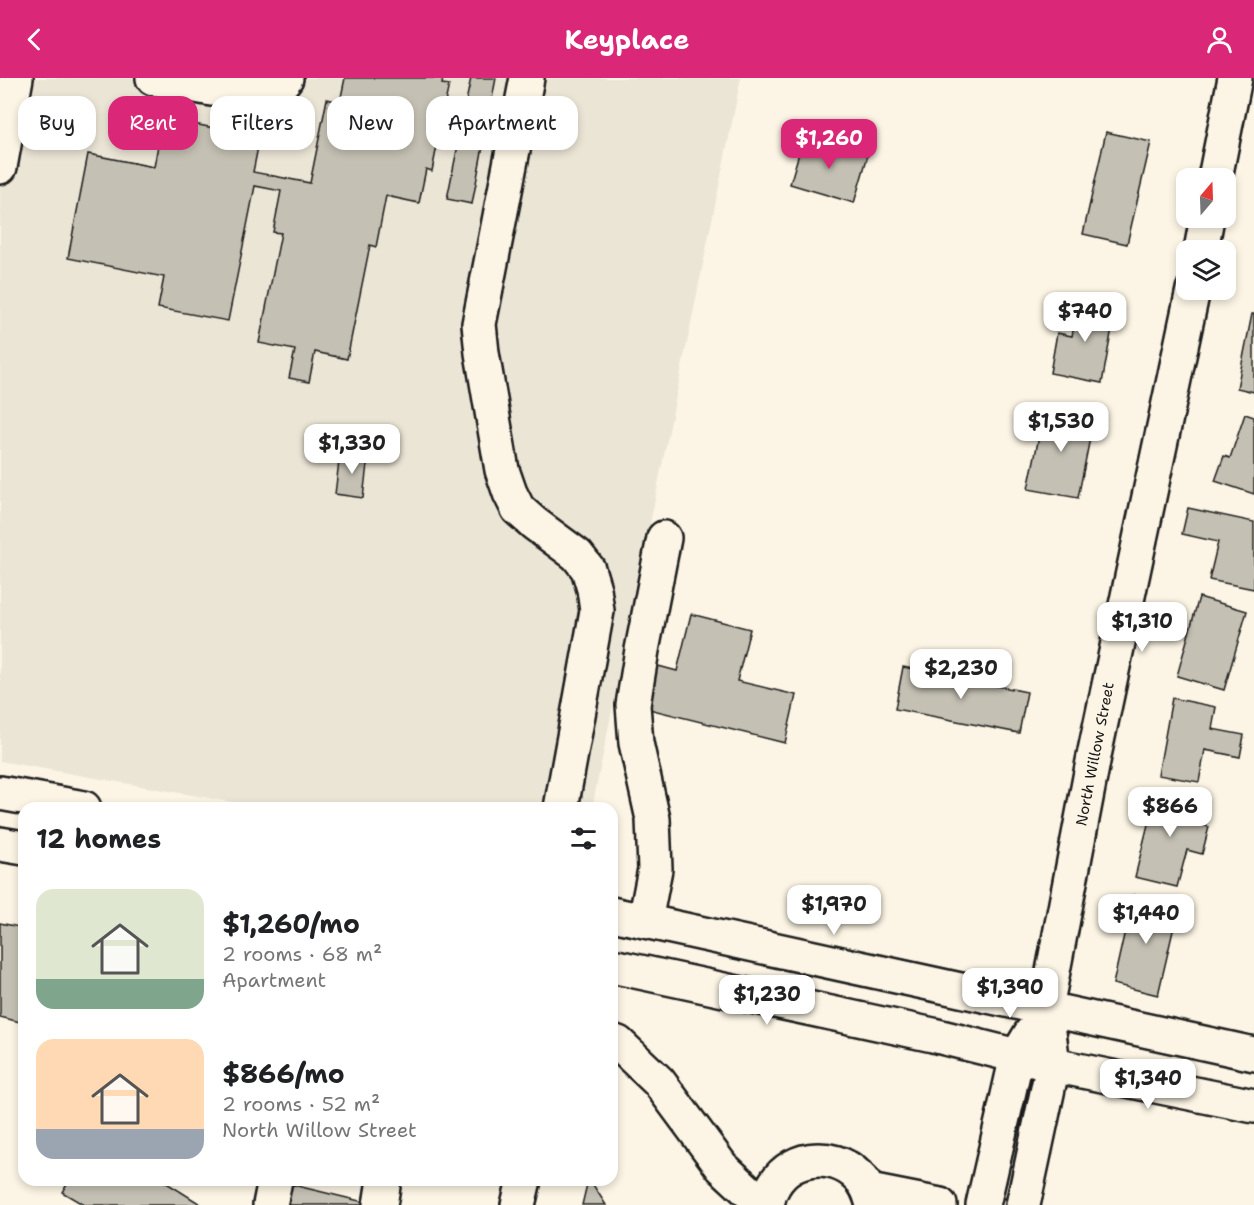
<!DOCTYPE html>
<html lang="en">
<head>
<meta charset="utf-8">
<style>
	:root { --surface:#fff; --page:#f2f2f2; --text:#202124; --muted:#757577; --accent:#db2777 }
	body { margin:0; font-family:"Shantell Sans",sans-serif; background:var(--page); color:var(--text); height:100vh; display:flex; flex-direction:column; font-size:22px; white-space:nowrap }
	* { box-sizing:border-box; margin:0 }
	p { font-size:20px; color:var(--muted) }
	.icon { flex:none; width:33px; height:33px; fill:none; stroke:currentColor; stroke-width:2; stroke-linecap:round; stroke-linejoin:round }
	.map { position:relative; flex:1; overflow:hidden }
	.panel { position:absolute; left:18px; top:724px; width:600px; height:384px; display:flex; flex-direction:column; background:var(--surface); border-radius:18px; box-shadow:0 3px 9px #0003 }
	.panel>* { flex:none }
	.top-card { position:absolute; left:18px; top:18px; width:600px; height:54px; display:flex; gap:12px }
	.needle { width:39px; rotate:19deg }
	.tools { position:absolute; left:1176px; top:90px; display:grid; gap:12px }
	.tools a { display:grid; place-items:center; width:60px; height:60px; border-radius:12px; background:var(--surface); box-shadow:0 3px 9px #0003; font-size:30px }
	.price { position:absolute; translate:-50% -51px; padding:0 14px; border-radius:12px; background:#fff; color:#222; font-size:20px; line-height:39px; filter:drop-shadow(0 2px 3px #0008) }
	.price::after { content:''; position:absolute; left:50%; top:36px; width:18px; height:14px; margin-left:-9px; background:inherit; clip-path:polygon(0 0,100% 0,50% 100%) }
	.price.selected { background:var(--accent); color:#fff }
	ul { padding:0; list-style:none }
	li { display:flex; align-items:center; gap:18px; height:150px; padding:0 18px }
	li span { display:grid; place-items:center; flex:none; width:168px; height:120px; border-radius:18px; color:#555 }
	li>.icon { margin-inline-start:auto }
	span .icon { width:72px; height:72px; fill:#fffc; stroke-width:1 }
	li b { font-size:26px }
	h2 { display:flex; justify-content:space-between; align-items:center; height:72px; padding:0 18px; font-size:26px }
	.tag { padding:0 21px; border-radius:18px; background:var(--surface); box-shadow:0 3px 9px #0003; font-size:21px; line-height:54px }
	.tag.selected { background:var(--accent); color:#fff }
	header { display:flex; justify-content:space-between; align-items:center; height:78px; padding:0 18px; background:var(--accent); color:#fff; font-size:27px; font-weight:700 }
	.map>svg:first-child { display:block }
</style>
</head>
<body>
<header><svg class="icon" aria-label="back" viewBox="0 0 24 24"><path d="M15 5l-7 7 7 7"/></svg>Keyplace<svg class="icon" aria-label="person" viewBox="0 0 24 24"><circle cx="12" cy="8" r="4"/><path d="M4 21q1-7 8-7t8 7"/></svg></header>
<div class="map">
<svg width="1254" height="1127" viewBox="0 0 1254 1127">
	<rect width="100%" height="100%" fill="#fcf5e5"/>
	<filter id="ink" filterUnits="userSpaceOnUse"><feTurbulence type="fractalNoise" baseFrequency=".0167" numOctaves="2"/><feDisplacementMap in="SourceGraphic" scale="12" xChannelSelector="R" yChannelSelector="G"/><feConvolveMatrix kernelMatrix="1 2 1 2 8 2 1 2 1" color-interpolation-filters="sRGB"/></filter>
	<g filter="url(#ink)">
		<!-- built -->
		<path fill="#ebe5d6" d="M 0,0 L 741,0 L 592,730 L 264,730 L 0,683 Z"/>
		<!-- building -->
		<path fill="#c4c0b3" stroke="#1c1c1c" stroke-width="1.5" d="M 345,0 L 443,0 L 442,6 L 449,7 L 442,38 L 462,42 L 471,0 L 496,0 L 472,126 L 447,121 L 458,67 L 438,63 L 432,93 L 426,91 L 419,125 L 386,118 L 376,169 L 370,167 L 347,281 L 315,274 L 309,304 L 289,300 L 295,272 L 259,265 L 281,155 L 273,154 L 281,113 L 255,108 L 228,243 L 158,230 L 164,199 L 68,180 L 88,76 L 154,89 L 163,40 L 260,59 L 253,94 L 310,105 L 327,21 L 340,24 Z
			M 1106,54 L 1151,64 L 1127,166 L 1083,156 Z
			M 804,58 L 868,77 L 854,125 L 790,106 Z
			M 1079,221 L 1116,228 L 1102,305 L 1050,295 L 1057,255 L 1072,258 Z
			M 1252,236 L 1254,236 L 1254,314 L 1237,310 Z
			M 1045,330 L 1094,340 L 1078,420 L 1028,411 Z
			M 1245,336 L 1254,339 L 1254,416 L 1215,403 L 1224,378 L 1230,380 Z
			M 340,375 L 368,378 L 363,420 L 335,416 Z
			M 1188,430 L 1254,444 L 1254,511 L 1209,502 L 1218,464 L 1182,456 Z
			M 1199,519 L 1247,533 L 1224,612 L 1177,598 Z
			M 691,536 L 750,551 L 737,603 L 796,617 L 785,665 L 641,629 L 651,586 L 677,593 Z
			M 903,589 L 1027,614 L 1019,655 L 895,631 Z
			M 1172,620 L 1216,629 L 1212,651 L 1244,657 L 1240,679 L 1205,672 L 1199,704 L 1158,697 Z
			M 1157,710 L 1197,720 L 1190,744 L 1209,749 L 1202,776 L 1187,772 L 1177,809 L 1135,799 Z
			M 1133,817 L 1179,827 L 1158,917 L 1113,906 Z
			M 0,845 L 24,850 L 24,945 L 0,939 Z
			M 69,1102 L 162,1102 L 202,1127 L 84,1127 L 62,1114 Z
			M 588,1102 L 590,1102 L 606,1127 L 582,1127 Z
			M 289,1106 L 368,1125 L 367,1127 L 284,1127 Z"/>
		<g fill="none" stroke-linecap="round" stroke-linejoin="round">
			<defs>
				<path id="minor" d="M 153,0 L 212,11 L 258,14 L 281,6 L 286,0
					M 527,0 L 479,246 L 482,275 L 502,392 L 510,415 L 518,431 L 535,446 L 577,477 L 588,491 L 594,511 L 597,533 L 561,730
					M 0,89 L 16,0
					M 1215,100 L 1235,0
					M 1201,172 L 1207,140
					M 645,843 L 655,791 L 653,741 L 636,665 L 633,627 L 642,572 L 664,460
					M 612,963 L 618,965 L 659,1004 L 722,1089 L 763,1127
					M 869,1113 L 940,1127
					M 270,1127 L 275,1102
					M 380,1127 L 384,1102
					M 518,1127 L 524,1102
					M 767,1127 C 768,1123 769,1117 771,1113 C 786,1078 832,1072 858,1098 C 867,1106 870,1116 873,1127
					M 983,1127 L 1017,978 L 1031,955
					M 1023,1127 L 1053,987 L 1046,930 L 1095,673 L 1193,212"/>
				<path id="major" d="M 0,715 L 84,730
					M 0,766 L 24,770
					M 612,836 L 1254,976
					M 612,888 L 933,957 L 1053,987 L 1254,1028"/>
			</defs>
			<!-- minor casing -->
			<use href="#minor" stroke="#1c1c1c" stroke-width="38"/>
			<!-- major casing -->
			<use href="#major" stroke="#1c1c1c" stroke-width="38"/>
			<!-- minor -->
			<use href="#minor" stroke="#fcf5e5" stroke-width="33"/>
			<!-- major -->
			<use href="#major" stroke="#fcf5e5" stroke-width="33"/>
		</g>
	</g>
	<g text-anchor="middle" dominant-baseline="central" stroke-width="6" stroke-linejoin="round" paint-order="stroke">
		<!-- street labels -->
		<g font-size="15" fill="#1c1c1c" stroke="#fcf5e5">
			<text transform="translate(1095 676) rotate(-79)">North Willow Street</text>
		</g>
	</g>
</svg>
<div class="tools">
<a><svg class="needle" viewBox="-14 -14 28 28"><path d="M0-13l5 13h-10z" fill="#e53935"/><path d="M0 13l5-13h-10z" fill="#757577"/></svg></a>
<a><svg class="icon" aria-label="layers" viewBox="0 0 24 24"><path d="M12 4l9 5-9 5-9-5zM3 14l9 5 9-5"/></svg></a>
</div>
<b class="price selected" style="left:829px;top:92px">$1,260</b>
<b class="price" style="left:1085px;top:265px">$740</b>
<b class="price" style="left:1061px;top:375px">$1,530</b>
<b class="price" style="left:352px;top:397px">$1,330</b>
<b class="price" style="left:1142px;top:575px">$1,310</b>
<b class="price" style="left:961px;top:622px">$2,230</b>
<b class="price" style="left:1170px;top:760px">$866</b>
<b class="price" style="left:834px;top:858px">$1,970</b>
<b class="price" style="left:1146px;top:867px">$1,440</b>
<b class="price" style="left:1010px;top:941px">$1,390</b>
<b class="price" style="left:767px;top:948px">$1,230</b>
<b class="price" style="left:1148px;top:1032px">$1,340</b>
<div class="top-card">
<a class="tag">Buy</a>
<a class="tag selected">Rent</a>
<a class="tag">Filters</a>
<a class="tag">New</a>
<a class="tag">Apartment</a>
</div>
<section class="panel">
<h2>12 homes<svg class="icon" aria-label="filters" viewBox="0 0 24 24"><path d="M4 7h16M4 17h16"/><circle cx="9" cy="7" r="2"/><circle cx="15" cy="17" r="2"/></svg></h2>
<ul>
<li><span style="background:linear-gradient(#dfe7d0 75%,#7fa58c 0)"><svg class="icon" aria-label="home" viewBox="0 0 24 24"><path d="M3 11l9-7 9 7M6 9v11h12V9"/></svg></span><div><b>$1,260/mo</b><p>2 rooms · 68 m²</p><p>Apartment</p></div></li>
<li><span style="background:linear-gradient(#ffd9b3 75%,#9aa5b1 0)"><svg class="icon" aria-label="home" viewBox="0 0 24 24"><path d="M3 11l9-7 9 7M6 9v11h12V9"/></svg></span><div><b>$866/mo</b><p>2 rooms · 52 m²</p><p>North Willow Street</p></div></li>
</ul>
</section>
</div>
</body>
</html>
